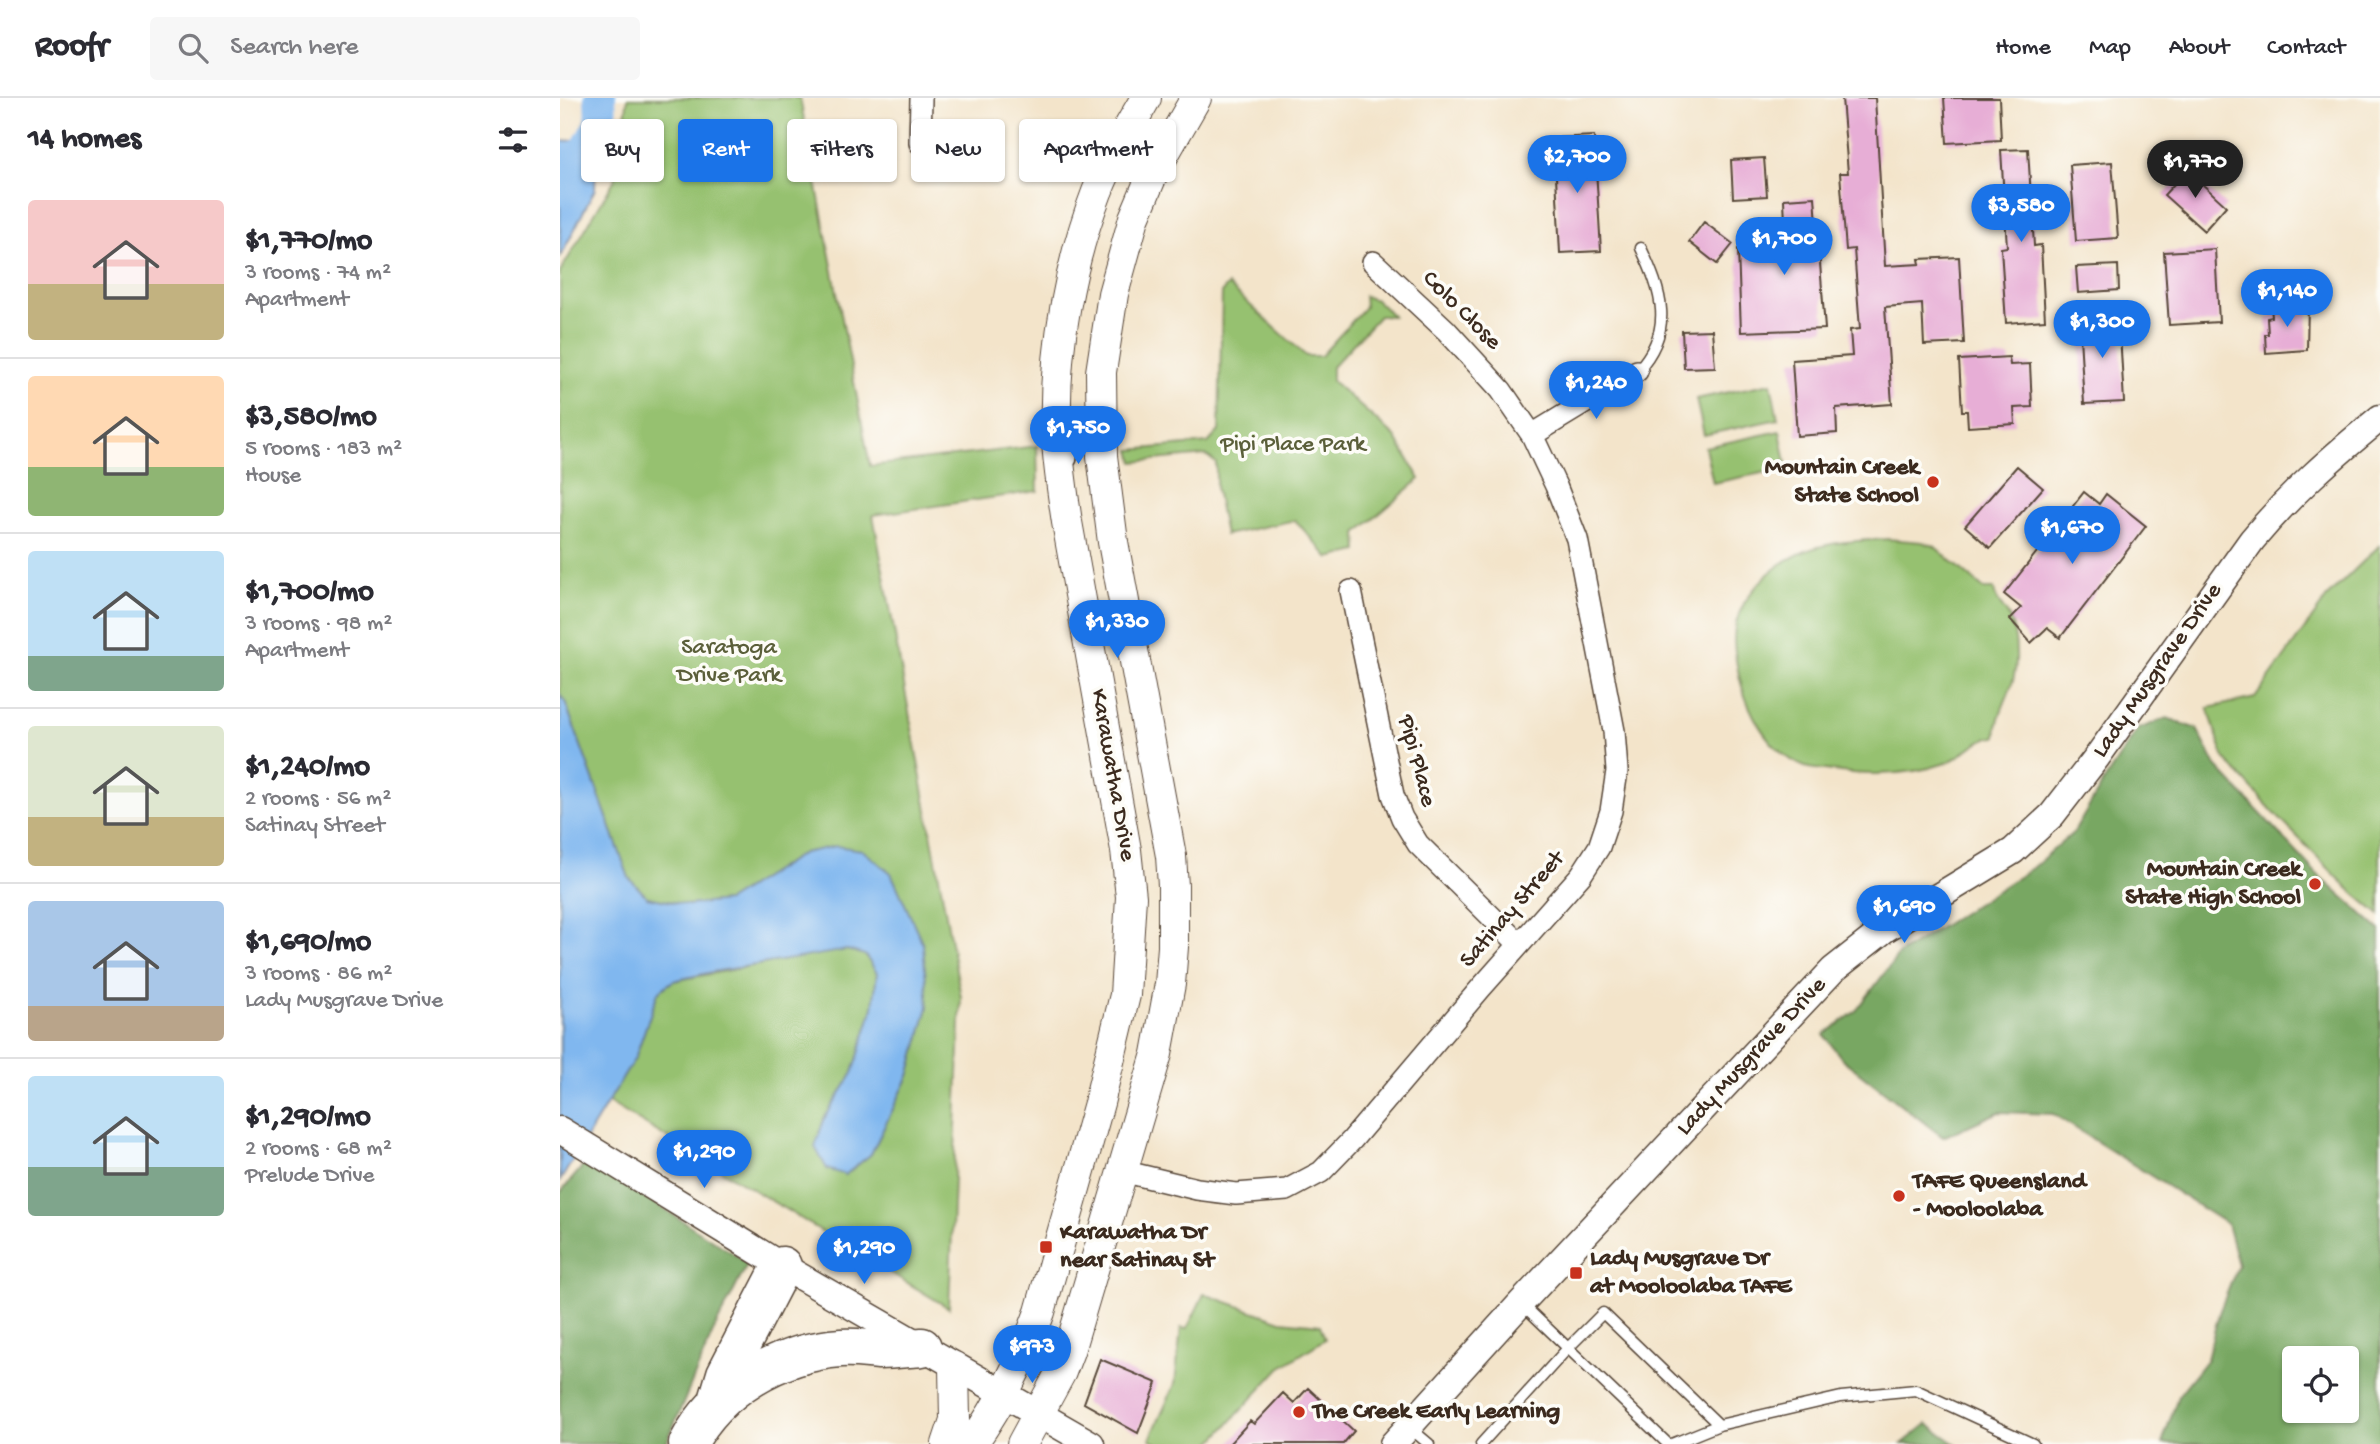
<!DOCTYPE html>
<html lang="en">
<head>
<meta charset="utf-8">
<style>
	:root { --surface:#fff; --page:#f7f7f7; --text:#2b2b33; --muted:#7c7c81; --line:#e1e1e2; --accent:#1a73e8 }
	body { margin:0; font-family:"Gochi Hand",sans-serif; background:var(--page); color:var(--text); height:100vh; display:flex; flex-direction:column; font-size:26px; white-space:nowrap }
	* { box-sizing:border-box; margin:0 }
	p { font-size:23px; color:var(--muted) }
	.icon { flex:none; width:38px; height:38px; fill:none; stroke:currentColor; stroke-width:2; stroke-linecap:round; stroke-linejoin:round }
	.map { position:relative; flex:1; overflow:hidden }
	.details { display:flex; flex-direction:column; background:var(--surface); width:560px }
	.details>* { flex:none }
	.guide { position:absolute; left:21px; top:21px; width:665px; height:63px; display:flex; gap:14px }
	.fabs { position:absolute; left:1722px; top:1248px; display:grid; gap:14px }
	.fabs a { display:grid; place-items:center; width:77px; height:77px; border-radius:7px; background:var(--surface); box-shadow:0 2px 5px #0004; font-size:35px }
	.price { position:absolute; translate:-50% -60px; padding:0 16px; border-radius:24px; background:var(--accent); color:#fff; font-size:23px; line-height:46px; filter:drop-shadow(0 2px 4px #0008) }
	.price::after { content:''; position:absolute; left:50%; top:42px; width:21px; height:16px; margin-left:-10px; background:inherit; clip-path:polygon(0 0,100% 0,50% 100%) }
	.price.on { background:#222; color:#fff }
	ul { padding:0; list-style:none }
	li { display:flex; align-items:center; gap:21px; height:175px; padding:0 28px }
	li+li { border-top:2px solid var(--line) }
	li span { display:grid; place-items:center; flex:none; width:196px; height:140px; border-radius:7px; color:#555 }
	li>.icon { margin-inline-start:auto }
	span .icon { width:84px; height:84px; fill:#fffc; stroke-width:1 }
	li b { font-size:30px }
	h2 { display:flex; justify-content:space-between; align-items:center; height:84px; padding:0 28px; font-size:30px }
	.chip { padding:0 24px; border-radius:7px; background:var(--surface); box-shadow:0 2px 5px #0004; font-size:24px; line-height:63px }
	.chip.on { background:var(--accent); color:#fff }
	header { display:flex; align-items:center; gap:42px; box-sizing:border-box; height:98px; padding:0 35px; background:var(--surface); border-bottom:2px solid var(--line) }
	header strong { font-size:33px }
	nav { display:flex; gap:38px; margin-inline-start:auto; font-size:24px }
	.search { width:490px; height:63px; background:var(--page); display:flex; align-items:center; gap:18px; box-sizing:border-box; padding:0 24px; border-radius:7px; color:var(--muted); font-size:26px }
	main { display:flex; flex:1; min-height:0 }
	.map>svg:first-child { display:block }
</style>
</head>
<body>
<header>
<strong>Roofr</strong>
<div class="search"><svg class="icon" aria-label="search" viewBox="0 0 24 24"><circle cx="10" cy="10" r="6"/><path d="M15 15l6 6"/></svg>Search here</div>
<nav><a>Home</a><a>Map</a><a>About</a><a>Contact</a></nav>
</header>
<main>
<section class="details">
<h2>14 homes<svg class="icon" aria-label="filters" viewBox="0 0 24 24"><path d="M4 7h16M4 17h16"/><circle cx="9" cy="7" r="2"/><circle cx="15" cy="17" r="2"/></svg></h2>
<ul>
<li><span style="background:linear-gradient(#f6c9c9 60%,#c2b280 0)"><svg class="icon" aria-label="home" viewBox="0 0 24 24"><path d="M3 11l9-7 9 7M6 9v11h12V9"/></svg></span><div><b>$1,770/mo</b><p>3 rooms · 74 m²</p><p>Apartment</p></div></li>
<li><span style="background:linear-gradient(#ffd9b3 65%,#8fb573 0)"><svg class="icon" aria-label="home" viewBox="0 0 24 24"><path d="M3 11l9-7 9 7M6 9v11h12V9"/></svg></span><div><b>$3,580/mo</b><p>5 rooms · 183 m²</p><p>House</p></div></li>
<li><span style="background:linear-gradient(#bfe0f5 75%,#7fa58c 0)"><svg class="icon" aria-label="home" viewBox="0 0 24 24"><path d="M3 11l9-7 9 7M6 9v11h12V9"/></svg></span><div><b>$1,700/mo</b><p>3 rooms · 98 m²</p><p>Apartment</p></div></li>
<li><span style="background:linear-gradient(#dfe7d0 65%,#c2b280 0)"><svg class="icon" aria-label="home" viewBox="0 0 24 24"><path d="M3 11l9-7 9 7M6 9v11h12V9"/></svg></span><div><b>$1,240/mo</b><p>2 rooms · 56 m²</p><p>Satinay Street</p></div></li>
<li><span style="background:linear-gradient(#a9c7e8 75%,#b9a48a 0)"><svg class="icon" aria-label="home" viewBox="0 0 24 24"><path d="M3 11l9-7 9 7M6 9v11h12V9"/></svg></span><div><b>$1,690/mo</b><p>3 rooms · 86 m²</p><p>Lady Musgrave Drive</p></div></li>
<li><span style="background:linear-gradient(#bfe0f5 65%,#7fa58c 0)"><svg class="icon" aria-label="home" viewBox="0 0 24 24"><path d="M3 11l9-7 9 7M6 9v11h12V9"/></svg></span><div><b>$1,290/mo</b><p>2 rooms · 68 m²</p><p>Prelude Drive</p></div></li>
</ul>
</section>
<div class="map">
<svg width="1820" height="1346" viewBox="0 0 1820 1346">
	<rect width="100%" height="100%" fill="#fdfcf7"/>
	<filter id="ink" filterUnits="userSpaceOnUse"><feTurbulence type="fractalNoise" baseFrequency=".0143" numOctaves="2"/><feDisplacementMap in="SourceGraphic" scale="14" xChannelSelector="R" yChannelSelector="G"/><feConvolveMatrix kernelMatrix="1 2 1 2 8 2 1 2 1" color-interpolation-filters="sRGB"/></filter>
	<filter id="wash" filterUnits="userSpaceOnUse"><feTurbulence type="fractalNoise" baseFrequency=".00686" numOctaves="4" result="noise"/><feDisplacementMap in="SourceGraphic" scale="28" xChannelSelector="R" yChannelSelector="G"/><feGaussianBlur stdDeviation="1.57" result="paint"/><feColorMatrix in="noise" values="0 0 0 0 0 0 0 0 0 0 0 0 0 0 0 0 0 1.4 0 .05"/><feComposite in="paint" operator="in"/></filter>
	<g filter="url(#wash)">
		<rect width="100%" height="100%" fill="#f3e4ca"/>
		<!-- green -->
		<path fill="#96c16f" stroke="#687646" stroke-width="2" d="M 68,0 L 240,0 L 310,368 L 477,348 L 478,393 L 313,417 L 401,899 L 389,1210 L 48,1004 L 75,960 L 98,894 L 113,883 L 261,855 L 287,852 L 305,857 L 317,875 L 313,910 L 293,975 L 264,1021 L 285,1077 L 311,1056 L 349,978 L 368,909 L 243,755 L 167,803 L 128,807 L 87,799 L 69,780 L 5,604 L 0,596 L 0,174 L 55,81 Z
			M 668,187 L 746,258 L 761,258 L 805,209 L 804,198 L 816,202 L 833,218 L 819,218 L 772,269 L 772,283 L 835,339 L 860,381 L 797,435 L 798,453 L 769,460 L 735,422 L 665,437 L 656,391 L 656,365 L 646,357 L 574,364 L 571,352 L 648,345 L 659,333 L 662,194 Z
			M 1211,285 L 1218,321 L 1144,337 L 1136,301 Z
			M 1220,333 L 1227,370 L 1153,385 L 1145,349 Z
			M 1327,441 L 1362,444 L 1374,448 L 1424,491 L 1434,491 C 1435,503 1443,508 1449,519 C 1454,528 1456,545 1456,556 C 1458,590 1436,611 1436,639 C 1416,639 1405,658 1386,665 C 1347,679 1305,678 1265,672 C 1259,671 1251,671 1245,669 C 1217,658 1200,633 1189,608 C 1180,588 1170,546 1176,525 C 1184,495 1211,469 1239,456 C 1266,443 1298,443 1327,441 Z
			M 1820,447 L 1820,817 L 1788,790 L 1716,717 L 1664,660 L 1648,610 L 1695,600 L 1769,497 Z
			M 644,1196 L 721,1223 L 760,1227 L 765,1241 L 720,1270 L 650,1346 L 598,1346 L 590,1341 L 615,1286 L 621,1230 L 627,1231 Z"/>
		<!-- forest -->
		<path fill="#78a762" stroke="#5a6840" stroke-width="2" fill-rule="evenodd" d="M 1607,620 L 1637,631 L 1656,668 L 1757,776 L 1820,832 L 1820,1346 L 1602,1346 L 1618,1298 L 1647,1261 L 1659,1215 L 1678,1167 L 1667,1126 L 1493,1016 L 1439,1014 L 1383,1039 L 1283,962 L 1264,937 L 1296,913 L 1339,856 L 1472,770 L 1514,734 L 1547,678 L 1578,631 ZM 1787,1260 L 1787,1312 L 1734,1312 L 1734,1260 Z
			M 28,1062 L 188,1165 L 154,1232 L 106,1346 L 0,1346 L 0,1095 Z
			M 1367,1326 L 1396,1346 L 1342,1346 Z"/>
		<!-- water -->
		<path fill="#80b7ef" stroke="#5e7086" stroke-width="2" d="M 37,38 L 35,91 L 0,160 L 0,44 Z
			M 0,596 L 5,604 L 69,780 L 87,799 L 128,807 L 167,803 L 243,755 L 276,748 L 302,752 L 331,775 L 363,846 L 368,909 L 349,978 L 311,1056 L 285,1077 L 267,1071 L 255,1049 L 264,1021 L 293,975 L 313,910 L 317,875 L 305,857 L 287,852 L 152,874 L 113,883 L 98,894 L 75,960 L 0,1083 Z"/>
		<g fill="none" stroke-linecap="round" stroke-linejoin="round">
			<!-- river -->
			<path stroke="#80b7ef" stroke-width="32" d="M 0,92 L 17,68 L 41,25 L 40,0"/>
		</g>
		<g id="blocks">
			<!-- building -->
			<path fill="#e7aed6" d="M 1282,0 L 1315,0 L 1325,168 L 1360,166 L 1359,161 L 1399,159 L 1404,245 L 1364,247 L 1362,206 L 1325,209 L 1332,306 L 1276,310 L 1277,335 L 1237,338 L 1232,262 L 1292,258 L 1290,232 L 1300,231 L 1294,151 L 1286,152 L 1280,75 L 1288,75 Z
				M 1384,0 L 1439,0 L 1441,42 L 1387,45 Z
				M 1034,38 L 1041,153 L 1000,155 L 994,40 Z
				M 1468,51 L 1474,148 L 1481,147 L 1485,222 L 1446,225 L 1441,150 L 1447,149 L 1441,52 Z
				M 1204,60 L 1207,98 L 1173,100 L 1171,62 Z
				M 1552,64 L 1558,140 L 1516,143 L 1510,67 Z
				M 1627,72 L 1666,108 L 1644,133 L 1604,97 Z
				M 1255,99 L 1265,231 L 1181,234 L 1178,151 L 1226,149 L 1224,101 Z
				M 1144,124 L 1173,146 L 1157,166 L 1129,144 Z
				M 1655,151 L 1659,224 L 1609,227 L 1604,154 Z
				M 1558,167 L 1559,192 L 1518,195 L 1516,169 Z
				M 1748,206 L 1747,252 L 1706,255 L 1705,236 L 1708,236 L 1707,220 L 1712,219 L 1711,209 Z
				M 1559,218 L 1564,304 L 1524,306 L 1519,221 Z
				M 1152,232 L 1155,269 L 1124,270 L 1122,233 Z
				M 1449,259 L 1450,267 L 1470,266 L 1472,309 L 1454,310 L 1455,326 L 1408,329 L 1407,313 L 1402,313 L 1399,262 Z
				M 1457,368 L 1483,390 L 1430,450 L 1405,428 Z
				M 1524,394 L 1539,406 L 1546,396 L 1586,428 L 1500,540 L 1487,530 L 1471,545 L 1450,521 L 1461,510 L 1444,496 Z
				M 540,1261 L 597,1285 L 578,1335 L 524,1305 Z
				M 748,1290 L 794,1333 L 783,1346 L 669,1346 L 690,1323 L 694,1326 L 723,1295 L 734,1305 Z"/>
		</g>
	</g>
	<g filter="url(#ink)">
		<use href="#blocks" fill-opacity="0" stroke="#574638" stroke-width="2"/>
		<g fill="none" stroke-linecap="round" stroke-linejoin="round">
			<defs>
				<path id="service" d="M 1077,273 C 1115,232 1102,195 1081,150
					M 961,1205 L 1108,1346
					M 1159,1327 L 1281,1299 L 1356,1292 L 1473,1346
					M 850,1330 L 869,1346
					M 921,1346 L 1008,1250 L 1043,1215 L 1159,1327 L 1112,1346"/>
				<path id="minor" d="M 360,45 L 361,0
					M 972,337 L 1077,273
					M 506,360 L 506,343 L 516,331 L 533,330 L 541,344
					M 791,493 L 833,697 L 842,720 L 858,746 L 959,846
					M 562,1073 L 637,1091 L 676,1096 L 727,1092 L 761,1074 L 792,1042 L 920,891 L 1021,777 L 1039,749 L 1051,713 L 1057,673 L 1054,633 L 1017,441 L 996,388 L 972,337 L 941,292 L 886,232 L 813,164"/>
				<path id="tertiary" d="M 0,1032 L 222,1168 L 531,1346
					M 833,1346 L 961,1205 L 1273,872 L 1325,831 L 1453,753 L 1492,717 L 1537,659 L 1692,442 C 1732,394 1771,360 1820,320"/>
				<path id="secondary" d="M 387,1346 L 395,1322 L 394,1269
					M 412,1346 C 441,1305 463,1261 480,1214 L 539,1005 L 565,897 L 571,799 L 566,752 L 507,424 C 502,391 497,358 496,324 C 494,250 510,164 537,94 C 550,61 568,31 586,0
					M 462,1346 L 501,1274 L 509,1253 L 597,956 L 610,886 L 613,849 L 613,788 L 611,758 L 553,444 L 542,358 L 541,274 L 553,196 L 574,120 L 593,75 L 636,0"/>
				<path id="motorway" d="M 157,1306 L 166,1276 L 222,1168
					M 128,1346 C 157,1290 220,1254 281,1250 C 294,1249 306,1251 319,1252 C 333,1252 348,1250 362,1249"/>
			</defs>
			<!-- service casing -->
			<use href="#service" stroke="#574638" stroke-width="13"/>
			<!-- minor casing -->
			<use href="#minor" stroke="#574638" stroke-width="24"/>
			<!-- tertiary casing -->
			<use href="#tertiary" stroke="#574638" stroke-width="29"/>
			<!-- secondary casing -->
			<use href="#secondary" stroke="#574638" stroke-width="32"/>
			<!-- motorway casing -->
			<use href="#motorway" stroke="#574638" stroke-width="41"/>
			<!-- service -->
			<use href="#service" stroke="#fff" stroke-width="10"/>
			<!-- minor -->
			<use href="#minor" stroke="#fff" stroke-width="21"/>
			<!-- tertiary -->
			<use href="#tertiary" stroke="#fff" stroke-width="26"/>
			<!-- secondary -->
			<use href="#secondary" stroke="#fff" stroke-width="30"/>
			<!-- motorway -->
			<use href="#motorway" stroke="#fff" stroke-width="38"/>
		</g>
	</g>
	<!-- markers -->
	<g fill="#c8321e" stroke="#fdfcf7" stroke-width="2.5">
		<circle cx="1373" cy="384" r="7"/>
		<circle cx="1755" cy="786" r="7"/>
		<circle cx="1339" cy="1098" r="7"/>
		<rect x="479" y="1142" width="14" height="14" rx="3.5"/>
		<rect x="1009" y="1168" width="14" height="14" rx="3.5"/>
		<circle cx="739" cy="1314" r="7"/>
	</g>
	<g text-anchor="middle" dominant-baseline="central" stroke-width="7" stroke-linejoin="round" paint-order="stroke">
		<!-- street labels -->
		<g font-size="24" fill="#3b2a1e" stroke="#fdfcf7">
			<text transform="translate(901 213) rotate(45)">Colo Close</text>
			<text transform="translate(1598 573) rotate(-55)">Lady Musgrave Drive</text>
			<text transform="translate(856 663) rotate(75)">Pipi Place</text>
			<text transform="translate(552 677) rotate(80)">Karawatha Drive</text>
			<text transform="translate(953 812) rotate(-49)">Satinay Street</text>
			<text transform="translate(1192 959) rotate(-47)">Lady Musgrave Drive</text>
		</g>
		<!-- park labels -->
		<g font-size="24" fill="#5b5f3a" stroke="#fdfcf7">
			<text x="733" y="347">Pipi Place Park</text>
			<text x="169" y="550">Saratoga<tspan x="169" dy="28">Drive Park</tspan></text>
		</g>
		<!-- poi labels -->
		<g font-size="24" font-weight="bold" fill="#3b2a1e" stroke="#fdfcf7" text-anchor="start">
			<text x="1359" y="370" text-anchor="end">Mountain Creek<tspan x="1359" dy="28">State School</tspan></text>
			<text x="1741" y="772" text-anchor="end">Mountain Creek<tspan x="1741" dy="28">State High School</tspan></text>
			<text x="1353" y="1084">TAFE Queensland<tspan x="1353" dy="28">- Mooloolaba</tspan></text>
			<text x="500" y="1135">Karawatha Dr<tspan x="500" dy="28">near Satinay St</tspan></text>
			<text x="1030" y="1161">Lady Musgrave Dr<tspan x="1030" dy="28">at Mooloolaba TAFE</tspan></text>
			<text x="753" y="1314">The Creek Early Learning</text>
		</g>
	</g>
</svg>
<div class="fabs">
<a><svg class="icon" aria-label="locate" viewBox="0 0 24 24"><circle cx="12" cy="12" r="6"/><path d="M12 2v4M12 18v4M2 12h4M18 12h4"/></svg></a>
</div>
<b class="price" style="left:1017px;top:97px">$2,700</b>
<b class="price on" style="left:1635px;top:102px">$1,770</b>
<b class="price" style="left:1461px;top:146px">$3,580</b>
<b class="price" style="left:1224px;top:179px">$1,700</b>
<b class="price" style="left:1727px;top:231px">$1,140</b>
<b class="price" style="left:1542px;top:262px">$1,300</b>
<b class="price" style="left:1036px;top:323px">$1,240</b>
<b class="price" style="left:518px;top:368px">$1,750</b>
<b class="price" style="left:1512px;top:468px">$1,670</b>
<b class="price" style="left:557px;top:562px">$1,330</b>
<b class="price" style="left:1344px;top:847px">$1,690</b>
<b class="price" style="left:144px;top:1092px">$1,290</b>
<b class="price" style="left:304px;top:1188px">$1,290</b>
<b class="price" style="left:472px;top:1287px">$973</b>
<div class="guide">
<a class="chip">Buy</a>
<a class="chip on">Rent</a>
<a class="chip">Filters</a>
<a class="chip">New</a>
<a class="chip">Apartment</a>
</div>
</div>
</main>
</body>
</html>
